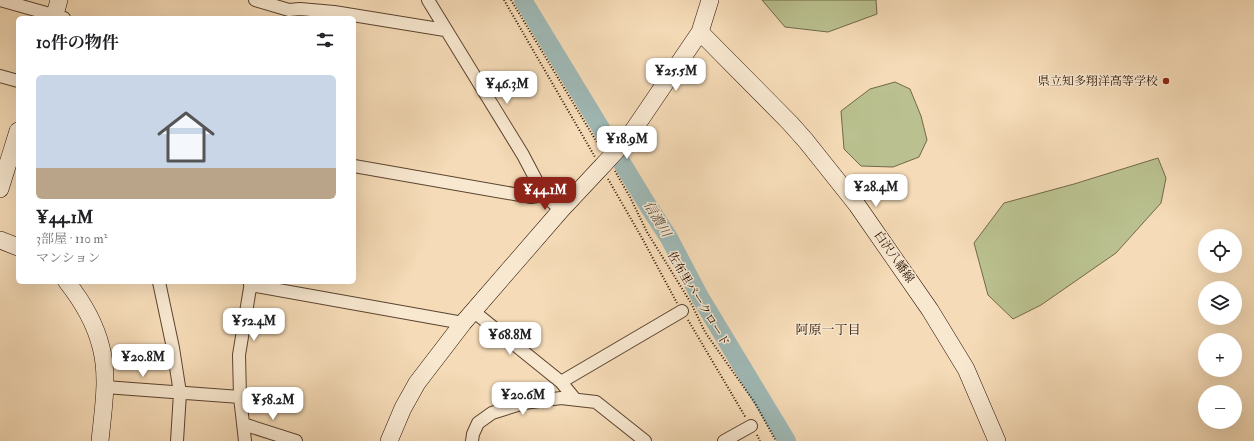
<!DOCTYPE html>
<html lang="ja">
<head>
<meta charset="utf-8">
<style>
	:root { --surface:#fff; --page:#f2f2f2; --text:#202124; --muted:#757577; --accent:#8f2418 }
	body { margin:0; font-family:"IM FELL Double Pica","Noto Serif JP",serif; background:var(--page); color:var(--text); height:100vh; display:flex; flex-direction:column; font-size:15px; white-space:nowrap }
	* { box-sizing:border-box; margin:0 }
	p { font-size:13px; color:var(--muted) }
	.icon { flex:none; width:22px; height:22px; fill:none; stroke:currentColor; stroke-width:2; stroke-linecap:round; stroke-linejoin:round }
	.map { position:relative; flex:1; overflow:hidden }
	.details { position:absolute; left:16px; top:16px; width:340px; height:268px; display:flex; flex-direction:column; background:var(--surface); border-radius:6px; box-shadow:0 4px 16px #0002 }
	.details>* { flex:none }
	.buttons { position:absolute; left:1198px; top:229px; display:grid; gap:8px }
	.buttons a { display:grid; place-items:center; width:44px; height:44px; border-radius:50%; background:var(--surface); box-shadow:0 4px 16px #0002; font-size:20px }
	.price { position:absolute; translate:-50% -34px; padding:0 9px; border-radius:8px; background:#fff; color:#222; font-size:13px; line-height:26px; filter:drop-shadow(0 1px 2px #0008) }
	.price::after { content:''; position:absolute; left:50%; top:24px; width:12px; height:9px; margin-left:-6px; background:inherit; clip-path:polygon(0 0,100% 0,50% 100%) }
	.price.current { background:var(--accent); color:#fff }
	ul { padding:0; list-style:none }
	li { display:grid; align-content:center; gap:8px; height:212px; padding:0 20px }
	li span { display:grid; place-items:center; height:124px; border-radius:6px; color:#555 }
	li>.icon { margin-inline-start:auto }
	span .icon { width:72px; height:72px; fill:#fffc; stroke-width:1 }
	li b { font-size:17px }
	h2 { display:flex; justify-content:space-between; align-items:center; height:48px; padding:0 20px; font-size:17px }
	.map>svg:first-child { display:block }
</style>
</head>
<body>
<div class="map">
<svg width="1254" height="441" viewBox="0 0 1254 441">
	<rect width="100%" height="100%" fill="#f5dbb7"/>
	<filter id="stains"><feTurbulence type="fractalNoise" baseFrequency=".005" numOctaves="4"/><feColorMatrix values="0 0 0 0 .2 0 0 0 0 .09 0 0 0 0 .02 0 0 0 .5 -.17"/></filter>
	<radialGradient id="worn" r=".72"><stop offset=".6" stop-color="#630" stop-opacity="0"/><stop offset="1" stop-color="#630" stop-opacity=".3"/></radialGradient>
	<!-- green -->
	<path fill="#bac08f" stroke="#716848" d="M 762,0 L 876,0 L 877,14 L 828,32 L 785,27 Z
		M 895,82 L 910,89 L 921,116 L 927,140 L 919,157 L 893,167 L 861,166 L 844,149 L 841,111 L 870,89 Z
		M 1158,158 L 1166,178 L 1161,203 L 1116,253 L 1041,305 L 1013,319 L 988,295 L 974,243 L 1004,203 L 1074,184 Z"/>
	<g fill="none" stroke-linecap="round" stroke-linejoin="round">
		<!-- river -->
		<path stroke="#9fb9b6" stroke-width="18" d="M 523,0 L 647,204 L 669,238 L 700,297 L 787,441"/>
		<defs>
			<path id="street" d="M 0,0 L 64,18
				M 255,0 L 289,10 L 300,9 L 334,12 L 445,30
				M 428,0 L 523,155 L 544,195 L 561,210
				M 0,76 L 18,81
				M 354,166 L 531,197 L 544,195
				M 159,282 L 173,348 L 180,393 L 177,441
				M 250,285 L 463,323
				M 473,311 L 561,382 L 575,399
				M 561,382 L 682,311
				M 105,387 L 240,397
				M 243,424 L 296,441
				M 245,441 L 240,397 L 239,355 L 251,282
				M 472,441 L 473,434 L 478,423 L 492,413 L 524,403 L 561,398 L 596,402 L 645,441
				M 724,441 L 751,426"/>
			<path id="secondary" d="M 710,0 L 700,32 L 790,123 L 806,141 L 857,205 L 930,310 L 966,369 L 997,441
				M 54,18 L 59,0
				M 628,138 L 700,32
				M 0,189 L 18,131
				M 0,240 L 18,247
				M 67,282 C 82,301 95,323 101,347 C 109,377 103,410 100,441
				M 389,441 L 403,408 L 417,383 L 463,323 L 561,210 L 605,163"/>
		</defs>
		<!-- street casing -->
		<use href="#street" stroke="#5b432e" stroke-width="14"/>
		<!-- secondary casing -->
		<use href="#secondary" stroke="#281001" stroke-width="18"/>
		<!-- path -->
		<path stroke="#281001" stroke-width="2" stroke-dasharray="1 2" stroke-linecap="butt" d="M 504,0 L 595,157
			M 511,0 L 601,149
			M 615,171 L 630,197 L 647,232 L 691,303 L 705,332 L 755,403 L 776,441
			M 608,179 L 642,238 L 677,303
			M 688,320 L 746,418
			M 757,435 L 760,441"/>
		<!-- street -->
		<use href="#street" stroke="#f8e8d0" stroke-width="12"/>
		<!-- secondary -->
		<use href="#secondary" stroke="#f8e8d0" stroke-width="17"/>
		<defs>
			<path id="secondary-bridge" d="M 605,163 L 628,138"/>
		</defs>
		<!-- secondary-bridge casing -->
		<use href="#secondary-bridge" stroke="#281001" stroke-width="18" stroke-linecap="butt"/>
		<!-- secondary-bridge -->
		<use href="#secondary-bridge" stroke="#f8e8d0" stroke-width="17"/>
	</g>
	<!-- markers -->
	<circle fill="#8f2418" stroke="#f8e8d0" stroke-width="1.5" cx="1166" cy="81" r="4"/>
	<g text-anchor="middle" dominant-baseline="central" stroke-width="3" stroke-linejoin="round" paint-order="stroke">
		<!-- poi labels -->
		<g font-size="12" fill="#281001" stroke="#f8e8d0" text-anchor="end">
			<text x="1158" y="81">県立知多翔洋高等学校</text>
		</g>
		<!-- street labels -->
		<g font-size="12" fill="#281001" stroke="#f8e8d0">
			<text transform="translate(894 257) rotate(55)">白沢八幡線</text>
			<text transform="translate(698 299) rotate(59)">佐布里パークロード</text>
		</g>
		<!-- water labels -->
		<g font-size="13" font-style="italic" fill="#524b40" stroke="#f8e8d0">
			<text transform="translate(657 219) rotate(59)">信濃川</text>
		</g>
		<!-- neighbourhood labels -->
		<g font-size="13" fill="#281001" stroke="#f8e8d0">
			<text x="828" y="330">阿原一丁目</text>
		</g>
	</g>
	<rect width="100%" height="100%" filter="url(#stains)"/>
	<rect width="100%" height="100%" fill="url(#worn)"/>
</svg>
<div class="buttons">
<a><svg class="icon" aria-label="locate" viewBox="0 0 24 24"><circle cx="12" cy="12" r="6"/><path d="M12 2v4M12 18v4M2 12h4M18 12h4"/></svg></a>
<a><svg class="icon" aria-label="layers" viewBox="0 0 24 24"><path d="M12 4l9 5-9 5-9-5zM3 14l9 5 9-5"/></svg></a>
<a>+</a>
<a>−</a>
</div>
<b class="price" style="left:676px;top:92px">¥25.5M</b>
<b class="price" style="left:507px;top:105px">¥46.3M</b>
<b class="price" style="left:627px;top:160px">¥18.9M</b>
<b class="price" style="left:876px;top:208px">¥28.4M</b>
<b class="price current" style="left:545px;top:211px">¥44.1M</b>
<b class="price" style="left:254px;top:342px">¥52.4M</b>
<b class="price" style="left:510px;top:356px">¥68.8M</b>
<b class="price" style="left:143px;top:378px">¥20.8M</b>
<b class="price" style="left:523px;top:416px">¥20.6M</b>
<b class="price" style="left:273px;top:421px">¥58.2M</b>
<section class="details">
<h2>10件の物件<svg class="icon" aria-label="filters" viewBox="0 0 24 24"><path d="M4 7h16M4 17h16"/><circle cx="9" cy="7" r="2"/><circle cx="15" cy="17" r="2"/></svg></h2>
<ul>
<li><span style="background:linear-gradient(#c9d6e8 75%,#b9a48a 0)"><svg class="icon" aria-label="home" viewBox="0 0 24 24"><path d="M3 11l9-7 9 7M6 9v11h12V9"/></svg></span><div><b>¥44.1M</b><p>3部屋 · 110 m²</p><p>マンション</p></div></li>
</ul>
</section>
</div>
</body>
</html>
